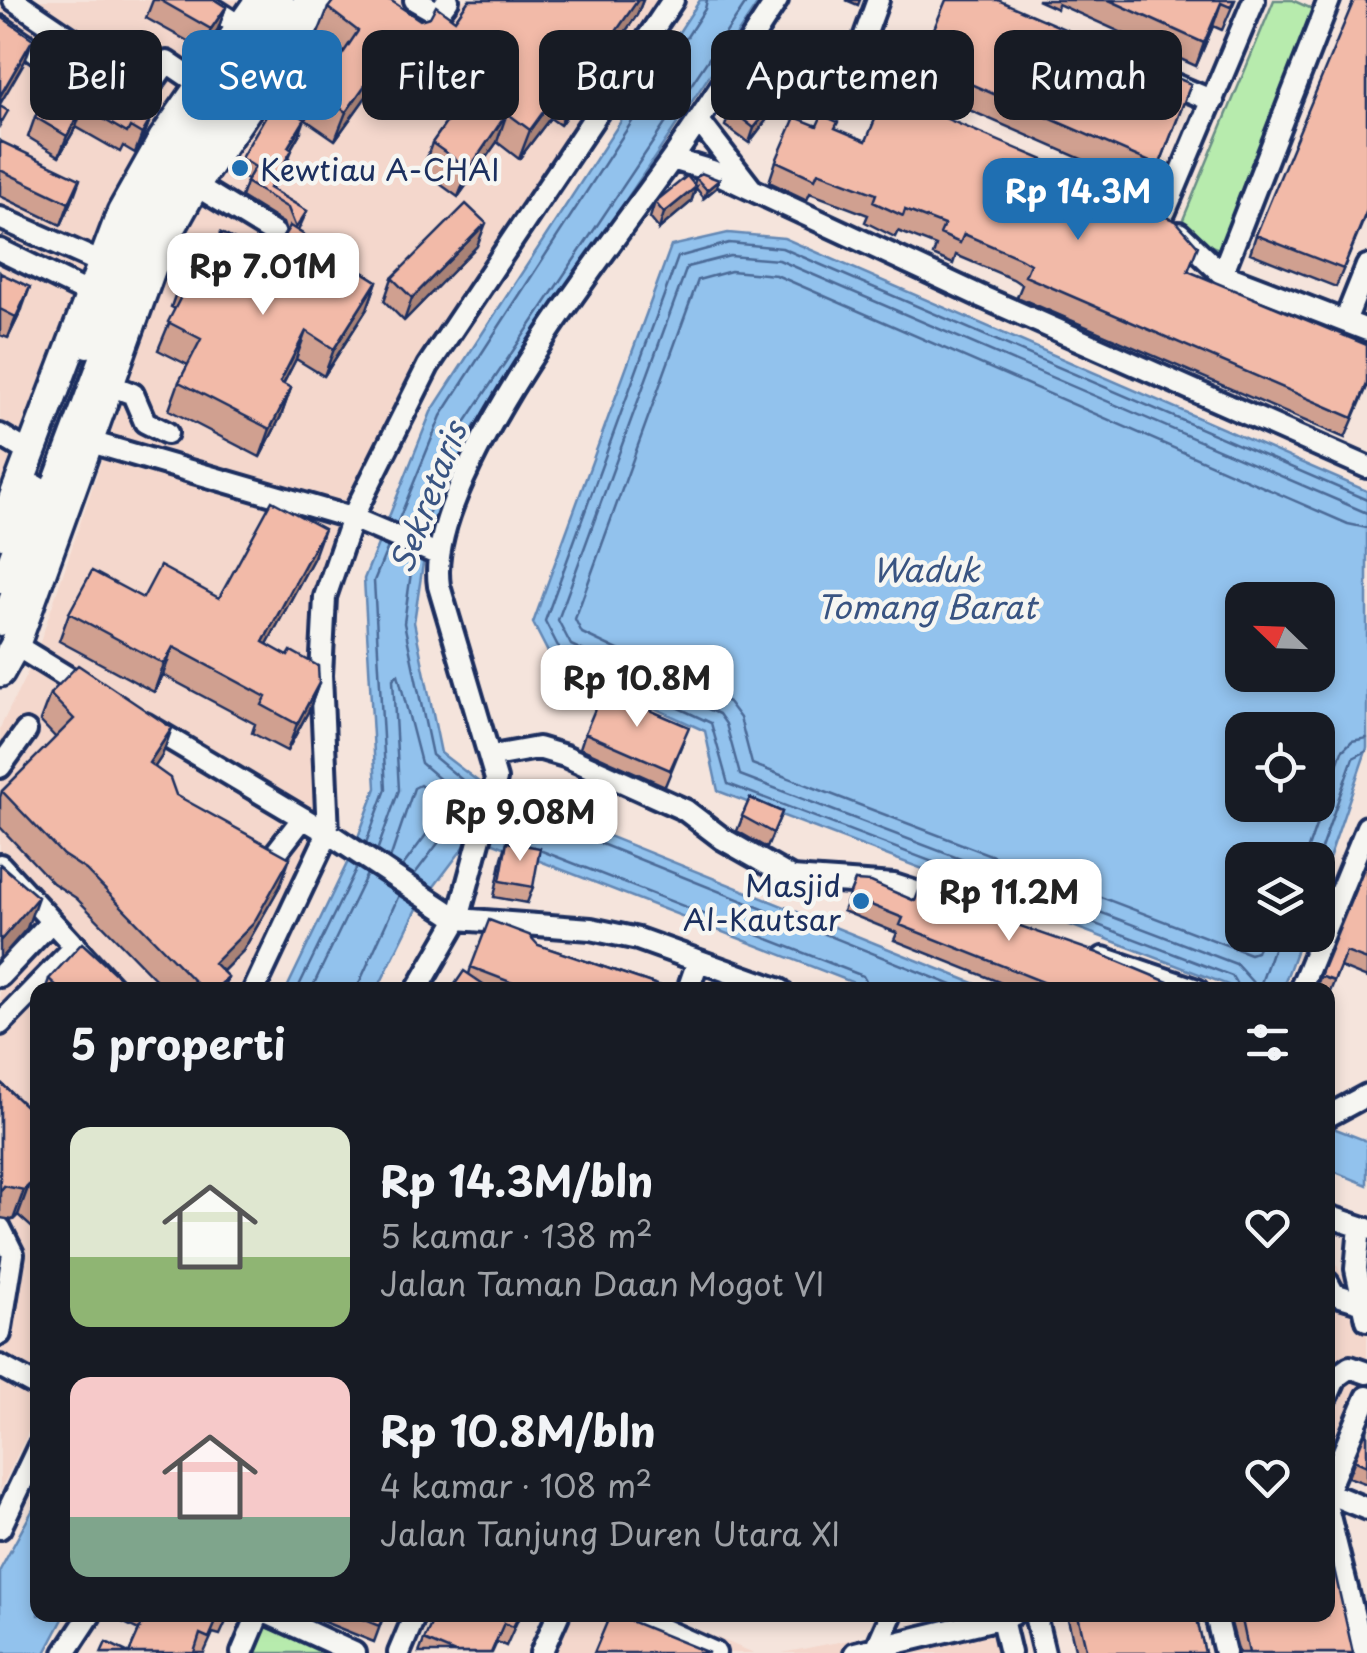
<!DOCTYPE html>
<html lang="id">
<head>
<meta charset="utf-8">
<style>
	:root { --surface:#171b24; --page:#20242c; --text:#f1f3f6; --muted:#9ea1a6; --accent:#1f6fb2 }
	body { margin:0; font-family:"Playpen Sans",sans-serif; background:var(--page); color:var(--text); height:100vh; display:flex; flex-direction:column; font-size:38px; white-space:nowrap }
	* { box-sizing:border-box; margin:0 }
	p { font-size:32px; color:var(--muted) }
	.icon { flex:none; width:55px; height:55px; fill:none; stroke:currentColor; stroke-width:2; stroke-linecap:round; stroke-linejoin:round }
	.map { position:relative; flex:1; overflow:hidden }
	.drawer { position:absolute; left:30px; top:982px; width:1305px; height:640px; display:flex; flex-direction:column; background:var(--surface); border-radius:20px; box-shadow:0 5px 15px #0003 }
	.drawer>* { flex:none }
	.guide { position:absolute; left:30px; top:30px; width:1308px; height:90px; display:flex; gap:20px }
	.needle { width:65px; rotate:293deg }
	.controls { position:absolute; left:1225px; top:582px; display:grid; gap:20px }
	.controls a { display:grid; place-items:center; width:110px; height:110px; border-radius:20px; background:var(--surface); box-shadow:0 5px 15px #0003; font-size:50px }
	.price { position:absolute; translate:-50% -85px; padding:0 22px; border-radius:20px; background:#fff; color:#222; font-size:32px; line-height:65px; filter:drop-shadow(0 2px 5px #0008) }
	.price::after { content:''; position:absolute; left:50%; top:60px; width:30px; height:22px; margin-left:-15px; background:inherit; clip-path:polygon(0 0,100% 0,50% 100%) }
	.price.selected { background:var(--accent); color:#fff }
	ul { padding:0; list-style:none }
	li { display:flex; align-items:center; gap:30px; height:250px; padding:0 40px }
	li span { display:grid; place-items:center; flex:none; width:280px; height:200px; border-radius:20px; color:#555 }
	li>.icon { margin-inline-start:auto }
	span .icon { width:120px; height:120px; fill:#fffc; stroke-width:1 }
	li b { font-size:42px }
	h2 { display:flex; justify-content:space-between; align-items:center; height:120px; padding:0 40px; font-size:42px }
	.chip { padding:0 35px; border-radius:20px; background:var(--surface); box-shadow:0 5px 15px #0003; font-size:35px; line-height:90px }
	.chip.selected { background:var(--accent); color:#fff }
	.map>svg:first-child { display:block }
</style>
</head>
<body>
<div class="map">
<svg width="1367" height="1653" viewBox="0 0 1367 1653">
	<rect width="100%" height="100%" fill="#f5e4dc"/>
	<filter id="ink" filterUnits="userSpaceOnUse"><feTurbulence type="fractalNoise" baseFrequency=".01" numOctaves="2"/><feDisplacementMap in="SourceGraphic" scale="20" xChannelSelector="R" yChannelSelector="G"/><feConvolveMatrix kernelMatrix="1 2 1 2 8 2 1 2 1" color-interpolation-filters="sRGB"/></filter>
	<g filter="url(#ink)">
		<!-- built -->
		<path fill="#f4d7cc" d="M 0,0 L 259,0 L 176,123 L 0,542 Z
			M 338,0 L 669,0 L 433,346 L 321,591 L 320,830 L 243,990 L 38,990 L 37,1414 L 0,1491 L 0,728 L 35,657 L 171,254 Z
			M 1328,1247 L 1367,1328 L 1367,1384 L 1328,1466 Z
			M 545,1615 L 662,1615 L 754,1653 L 530,1653 Z
			M 976,1615 L 989,1615 L 999,1653 L 782,1653 Z"/>
		<!-- green -->
		<path fill="#b7ebad" stroke="#698d86" stroke-width="2.5" d="M 1274,0 L 1292,0 L 1328,16 L 1227,252 L 1185,236 L 1182,222 Z
			M 264,1626 L 333,1653 L 252,1653 Z"/>
		<!-- water -->
		<path fill="#92c2ed" stroke="#6287b4" stroke-width="2.5" fill-rule="evenodd" d="M 700,0 L 760,0 L 468,436 L 424,557 L 414,622 L 441,753 L 484,786 L 991,990 L 872,990 L 473,835 L 417,909 L 377,990 L 286,990 L 353,851 L 376,788 L 364,579 L 431,412 Z
			M 728,233 L 784,238 L 1367,491 L 1367,748 L 1318,890 L 1318,860 L 1242,860 L 1242,935 L 1302,935 L 1282,990 L 1241,990 L 718,791 L 705,731 L 553,662 L 533,623 L 671,246 ZM 1242,600 L 1318,600 L 1318,675 L 1242,675 ZM 1242,730 L 1318,730 L 1318,805 L 1242,805 Z
			M 1328,1126 L 1367,1141 L 1367,1185 L 1328,1169 Z
			M 37,1502 L 38,1615 L 65,1615 L 45,1653 L 0,1653 L 0,1570 Z"/>
		<g fill="none" stroke-linecap="round" stroke-linejoin="round">
			<!-- shore -->
			<path stroke="#4b6a97" stroke-width="2.5" d="M 397,524 L 441,416 L 705,9 L 707,0
				M 421,533 L 460,430 L 748,0
				M 413,558 L 404,623 L 432,755 L 479,794
				M 502,804 L 964,990
				M 366,843 L 386,789 L 374,581 L 388,547
				M 377,851 L 399,790 L 393,679 L 398,674 L 421,763 L 473,808 L 454,822 L 414,875
				M 542,851 L 863,976 L 871,990
				M 390,859 L 414,788 L 420,785 L 446,808 L 402,867
				M 1304,860 L 1342,751 L 1352,741 L 1367,738
				M 1317,860 L 1353,758 L 1367,751
				M 1262,935 L 1256,952 L 1250,954 L 752,764 L 740,718 L 728,702 L 582,633 L 575,619 L 698,280 L 731,271 L 776,275 L 1348,524 L 1367,528
				M 1278,935 L 1261,983 L 1256,986 L 1236,964 L 740,775 L 726,724 L 719,714 L 571,645 L 558,620 L 687,267 L 730,256 L 779,260 L 1367,513
				M 297,990 L 357,867
				M 311,990 L 367,874
				M 356,990 L 399,895
				M 1240,990 L 1232,976 L 728,784 L 711,723 L 562,654 L 545,621 L 678,257 L 729,243 L 782,248 L 1367,500"/>
			<defs>
				<path id="minor" d="M 14,0 L 147,90 L 167,62 L 201,85
					M 199,0 L 241,27
					M 415,0 L 438,13 L 448,0
					M 878,0 L 849,79 L 855,89 L 907,111
					M 0,27 L 85,85
					M 1163,80 L 1213,101
					M 699,121 L 750,187
					M 672,159 L 712,171 L 980,296 L 1367,467
					M 195,185 L 275,234
					M 1136,209 L 1150,215 L 1165,211 L 1254,0
					M 0,218 L 102,263
					M 1179,233 L 1222,274 L 1367,330
					M 0,250 L 90,294
					M 156,255 L 200,276
					M 1222,274 L 1329,0
					M 1345,321 L 1367,266
					M 87,347 L 117,268 L 162,176 L 283,0
					M 107,384 L 133,394 L 145,422 L 167,433
					M 0,435 L 30,453
					M 87,441 L 352,518 L 437,554
					M 0,583 L 36,486
					M 0,625 L 137,260 L 173,191 L 305,0
					M 15,645 L 90,691
					M 145,724 L 328,833 L 458,919 L 591,929 L 638,939 L 780,990
					M 493,756 L 538,748 L 565,756 L 685,810 L 723,839 L 792,878 L 894,885 L 944,901
					M 0,767 L 26,731
					M 258,857 L 268,863 L 303,818
					M 0,865 L 115,990
					M 1103,958 L 1197,990
					M 0,976 L 51,922
					M 254,990 L 328,833 L 321,675 L 325,597 L 352,518 L 428,366 L 673,0
					M 417,990 L 458,919 L 496,779 L 439,586 C 423,480 609,248 672,159 C 709,107 742,53 777,0
					M 688,990 L 698,961
					M 1300,990 L 1367,827
					M 0,1024 L 76,946
					M 1328,1116 L 1367,1095
					M 1328,1216 L 1367,1229
					M 1360,1227 L 1356,1269 L 1367,1320
					M 0,1228 L 13,1254 L 0,1334
					M 1328,1283 L 1334,1294 L 1360,1302
					M 0,1366 L 31,1383
					M 1328,1395 L 1336,1377 L 1350,1367 L 1367,1373
					M 1328,1489 L 1367,1397
					M 1328,1493 L 1367,1509
					M 1328,1512 L 1363,1653
					M 0,1528 L 38,1448
					M 271,1615 L 354,1653
					M 630,1615 L 715,1653
					M 1001,1615 L 1010,1653
					M 1035,1615 L 1044,1653
					M 1216,1615 L 1225,1653
					M 876,1649 L 891,1615
					M 65,1653 L 90,1615
					M 242,1653 L 258,1615
					M 399,1653 L 415,1615
					M 541,1653 L 558,1615
					M 855,1653 L 1012,1615"/>
				<path id="highway" d="M 0,534 L 122,212 L 163,139 L 260,0
					M 0,672 L 15,645 L 156,255 L 195,185 L 321,0"/>
			</defs>
			<!-- minor casing -->
			<use href="#minor" stroke="#1b2f5e" stroke-width="28"/>
			<!-- highway casing -->
			<use href="#highway" stroke="#1b2f5e" stroke-width="35"/>
			<!-- minor -->
			<use href="#minor" stroke="#f6f6f2" stroke-width="20"/>
			<!-- highway -->
			<use href="#highway" stroke="#f6f6f2" stroke-width="28"/>
		</g>
		<!-- wall -->
		<path fill="#d0a090" stroke="#1b2f5e" stroke-width="2.5" d="M 153,0 L 215,0 L 226,7 L 218,29 L 204,50 L 146,18 Z
			M 469,0 L 643,0 L 637,15 L 560,125 L 550,118 L 519,159 L 497,142 L 458,197 L 422,171 L 432,143 L 455,110 L 391,62 L 335,140 L 306,120 L 317,92 L 342,55 L 317,36 L 328,8 L 420,20 L 455,20 Z
			M 846,0 L 860,0 L 858,5 Z
			M 1037,0 L 1235,0 L 1222,30 L 1213,26 L 1196,66 L 1058,4 L 1057,9 Z
			M 1367,0 L 1367,212 L 1336,287 L 1250,253 L 1256,235 Z
			M 920,62 L 1191,84 L 1150,189 L 912,85 Z
			M 66,65 L 149,122 L 142,141 L 135,153 L 123,146 L 120,152 L 76,127 L 59,156 L 28,137 L 35,117 Z
			M 783,91 L 777,106 L 749,143 L 725,126 L 731,110 Z
			M 835,129 L 866,141 L 1143,207 L 1189,271 L 1367,387 L 1345,438 L 1017,297 L 1022,285 L 1013,279 L 956,255 L 953,264 L 933,255 L 936,246 L 898,231 L 895,237 L 865,222 L 868,215 L 810,193 L 807,200 L 769,182 L 776,161 Z
			M 300,133 L 291,149 L 286,165 L 271,189 L 307,211 L 298,231 L 377,281 L 367,309 L 324,376 L 296,359 L 283,384 L 291,388 L 281,416 L 260,457 L 169,410 L 179,382 L 188,365 L 158,350 L 175,309 L 171,307 L 181,279 L 203,269 L 211,259 L 221,233 L 270,258 L 286,232 L 283,223 L 241,197 L 247,180 L 235,173 L 241,158 Z
			M 0,141 L 72,201 L 61,225 L 0,196 Z
			M 696,178 L 716,188 L 704,198 L 696,188 L 691,202 L 659,229 L 650,218 L 655,202 L 694,184 Z
			M 477,246 L 404,321 L 384,301 L 392,278 Z
			M 0,273 L 22,309 L 8,338 L 0,335 Z
			M 314,557 L 267,644 L 319,683 L 309,710 L 287,751 L 252,733 L 255,724 L 163,675 L 154,692 L 59,641 L 69,613 L 143,598 L 219,598 Z
			M 50,694 L 162,756 L 154,767 L 176,795 L 280,886 L 243,951 L 222,972 L 228,977 L 223,990 L 166,990 L 76,898 L 53,883 L 0,827 L 0,797 L 2,791 L 56,738 L 40,721 Z
			M 585,733 L 683,742 L 665,786 L 580,748 Z
			M 750,798 L 782,812 L 767,848 L 737,831 Z
			M 507,842 L 533,887 L 527,903 L 494,897 L 502,858 Z
			M 1367,861 L 1367,978 L 1340,967 L 1328,997 L 1328,990 L 1315,990 Z
			M 855,881 L 915,901 L 1187,990 L 1019,990 L 894,940 L 897,933 L 843,911 Z
			M 538,945 L 672,990 L 451,990 L 469,974 L 471,967 Z
			M 49,979 L 133,990 L 45,990 Z
			M 0,1082 L 38,1118 L 38,1233 L 18,1215 L 13,1220 L 0,1218 Z
			M 1367,1429 L 1367,1484 L 1348,1477 Z
			M 125,1615 L 229,1615 L 220,1635 L 213,1633 L 204,1653 L 101,1653 L 129,1653 L 139,1630 L 122,1622 Z
			M 307,1615 L 384,1615 L 374,1642 Z
			M 520,1615 L 506,1646 L 497,1642 L 492,1653 L 419,1653 L 424,1640 Z
			M 1067,1615 L 1196,1615 L 1205,1653 L 1076,1653 Z
			M 1229,1615 L 1328,1615 L 1353,1653 L 1239,1653 Z"/>
		<!-- shaded-wall -->
		<path fill="#a98276" stroke="#1b2f5e" stroke-width="2.5" d="M 636,0 L 643,0 L 637,15 L 560,125 L 571,96 Z
			M 1221,3 L 1213,26 L 1196,66 L 1204,43 Z
			M 226,7 L 218,29 L 204,50 L 211,29 Z
			M 402,33 L 391,62 L 335,140 L 346,112 Z
			M 33,39 L 25,61 L 0,104 L 0,96 Z
			M 560,89 L 550,118 L 519,159 L 530,130 Z
			M 783,91 L 777,106 L 749,143 L 754,128 Z
			M 83,107 L 76,127 L 59,156 L 67,136 Z
			M 507,113 L 497,142 L 458,197 L 469,169 Z
			M 305,119 L 300,133 L 283,162 L 288,147 Z
			M 149,122 L 142,141 L 135,153 L 142,134 Z
			M 292,150 L 286,165 L 268,195 L 269,188 Z
			M 80,179 L 72,201 L 61,225 L 69,203 Z
			M 719,180 L 716,188 L 704,198 L 707,190 Z
			M 696,187 L 691,202 L 659,229 L 664,213 Z
			M 486,223 L 477,246 L 404,321 L 412,298 Z
			M 377,281 L 367,309 L 324,376 L 334,349 Z
			M 30,287 L 22,309 L 8,338 L 16,317 Z
			M 306,331 L 296,359 L 270,410 L 280,382 Z
			M 291,388 L 281,416 L 260,457 L 270,429 Z
			M 324,529 L 314,557 L 253,670 L 263,642 Z
			M 173,647 L 163,675 L 154,692 L 164,664 Z
			M 319,683 L 309,710 L 287,751 L 297,724 Z
			M 172,728 L 162,756 L 139,791 L 149,763 Z
			M 290,858 L 280,886 L 243,951 L 204,990 L 214,963 Z
			M 38,897 L 27,928 L 0,959 L 0,941 Z
			M 228,977 L 223,990 L 215,990 Z
			M 29,1185 L 18,1215 L 13,1220 L 24,1190 Z"/>
		<!-- building -->
		<path fill="#f2baa8" stroke="#1b2f5e" stroke-width="2.5" d="M 160,0 L 215,0 L 226,7 L 211,29 Z
			M 334,0 L 390,0 L 420,20 L 430,17 L 436,6 L 455,20 L 469,0 L 638,0 L 571,96 L 560,89 L 530,130 L 507,113 L 469,169 L 432,143 L 472,86 L 402,33 L 346,112 L 317,92 L 358,31 L 328,8 Z
			M 946,0 L 998,0 L 1191,84 L 1159,166 L 920,62 Z
			M 1109,0 L 1234,0 L 1230,7 L 1221,3 L 1204,43 Z
			M 1354,0 L 1367,0 L 1367,210 L 1343,269 L 1256,235 Z
			M 0,16 L 33,39 L 0,96 Z
			M 66,65 L 149,122 L 142,134 L 130,127 L 127,133 L 83,107 L 67,136 L 35,117 Z
			M 759,73 L 783,91 L 754,128 L 731,110 Z
			M 886,93 L 1145,203 L 1143,207 L 1176,221 L 1198,246 L 1188,271 L 1367,345 L 1367,384 L 1353,418 L 1025,276 L 1030,264 L 1020,258 L 964,234 L 960,243 L 940,234 L 944,225 L 905,210 L 903,216 L 873,202 L 876,194 L 818,172 L 815,179 L 776,161 L 795,117 L 817,126 L 822,115 L 838,122 L 835,128 L 866,141 Z
			M 275,100 L 305,119 L 288,147 L 292,150 L 269,188 L 307,211 L 296,228 L 288,208 L 246,182 L 255,167 L 241,158 Z
			M 0,106 L 8,111 L 0,125 Z
			M 0,141 L 80,179 L 69,203 L 0,170 Z
			M 701,173 L 719,180 L 707,190 L 696,178 Z
			M 687,176 L 696,187 L 664,213 L 655,202 Z
			M 466,204 L 486,223 L 412,298 L 392,278 Z
			M 290,226 L 377,281 L 334,349 L 306,331 L 280,382 L 291,388 L 270,429 L 179,382 L 201,339 L 168,322 L 188,283 L 181,279 L 190,262 L 203,269 L 206,261 L 222,255 L 221,233 L 270,258 Z
			M 0,273 L 30,287 L 16,317 L 0,309 Z
			M 272,501 L 324,529 L 263,642 L 288,656 L 291,651 L 318,666 L 319,683 L 297,724 L 262,705 L 266,697 L 173,647 L 164,664 L 69,613 L 92,571 L 143,598 L 160,566 L 219,598 Z
			M 78,665 L 172,728 L 149,763 L 170,778 L 176,795 L 290,858 L 253,924 L 214,963 L 228,977 L 215,990 L 203,990 L 86,870 L 63,855 L 2,791 L 74,719 L 50,694 Z
			M 603,690 L 689,727 L 670,770 L 585,733 Z
			M 750,798 L 782,812 L 773,833 L 742,816 Z
			M 507,842 L 540,848 L 533,887 L 500,881 Z
			M 1367,861 L 1367,960 L 1346,952 L 1334,981 L 1320,976 Z
			M 0,864 L 38,897 L 0,941 Z
			M 855,881 L 871,882 L 915,901 L 919,891 L 1098,953 L 1187,990 L 1063,990 L 900,925 L 903,918 L 849,896 Z
			M 489,920 L 529,935 L 538,945 L 672,990 L 531,990 L 471,967 Z
			M 82,943 L 133,990 L 61,990 L 49,979 Z
			M 464,971 L 492,990 L 451,990 Z
			M 1190,985 L 1211,985 L 1222,990 L 1188,990 Z
			M 0,1082 L 38,1118 L 38,1192 L 29,1185 L 24,1190 L 4,1186 L 0,1192 Z
			M 1367,1429 L 1367,1466 L 1354,1460 Z
			M 1328,1542 L 1353,1653 L 1249,1653 L 1241,1615 L 1328,1615 Z
			M 146,1615 L 219,1615 L 209,1638 L 200,1634 L 194,1653 L 101,1653 L 106,1642 L 129,1653 Z
			M 352,1615 L 384,1615 L 379,1626 Z
			M 435,1615 L 519,1615 L 513,1627 L 504,1623 L 491,1653 L 455,1653 L 424,1640 Z
			M 610,1615 L 616,1615 L 709,1653 L 594,1653 Z
			M 1078,1615 L 1196,1615 L 1205,1653 L 1087,1653 Z"/>
	</g>
	<!-- markers -->
	<g fill="#1f6fb2" stroke="#f6f6f2" stroke-width="4">
		<circle cx="240" cy="168" r="10"/>
		<circle cx="861" cy="901" r="10"/>
	</g>
	<g text-anchor="middle" dominant-baseline="central" stroke-width="9" stroke-linejoin="round" paint-order="stroke">
		<!-- poi labels -->
		<g font-size="30" fill="#1b2f5e" stroke="#f6f6f2" text-anchor="start">
			<text x="260" y="168">Kewtiau A-CHAI</text>
			<text x="841" y="884" text-anchor="end">Masjid<tspan x="841" dy="34">Al-Kautsar</tspan></text>
		</g>
		<!-- water labels -->
		<g font-size="32" font-style="italic" fill="#395482" stroke="#f6f6f2">
			<text transform="translate(427 497) rotate(-69)">Sekretaris</text>
			<text x="926" y="569">Waduk<tspan x="926" dy="37">Tomang Barat</tspan></text>
		</g>
	</g>
</svg>
<div class="controls">
<a><svg class="needle" viewBox="-14 -14 28 28"><path d="M0-13l5 13h-10z" fill="#e53935"/><path d="M0 13l5-13h-10z" fill="#9ea1a6"/></svg></a>
<a><svg class="icon" aria-label="locate" viewBox="0 0 24 24"><circle cx="12" cy="12" r="6"/><path d="M12 2v4M12 18v4M2 12h4M18 12h4"/></svg></a>
<a><svg class="icon" aria-label="layers" viewBox="0 0 24 24"><path d="M12 4l9 5-9 5-9-5zM3 14l9 5 9-5"/></svg></a>
</div>
<b class="price selected" style="left:1078px;top:243px">Rp 14.3M</b>
<b class="price" style="left:263px;top:318px">Rp 7.01M</b>
<b class="price" style="left:637px;top:730px">Rp 10.8M</b>
<b class="price" style="left:520px;top:864px">Rp 9.08M</b>
<b class="price" style="left:1009px;top:944px">Rp 11.2M</b>
<div class="guide">
<a class="chip">Beli</a>
<a class="chip selected">Sewa</a>
<a class="chip">Filter</a>
<a class="chip">Baru</a>
<a class="chip">Apartemen</a>
<a class="chip">Rumah</a>
</div>
<section class="drawer">
<h2>5 properti<svg class="icon" aria-label="filters" viewBox="0 0 24 24"><path d="M4 7h16M4 17h16"/><circle cx="9" cy="7" r="2"/><circle cx="15" cy="17" r="2"/></svg></h2>
<ul>
<li><span style="background:linear-gradient(#dfe7d0 65%,#8fb573 0)"><svg class="icon" aria-label="home" viewBox="0 0 24 24"><path d="M3 11l9-7 9 7M6 9v11h12V9"/></svg></span><div><b>Rp 14.3M/bln</b><p>5 kamar · 138 m²</p><p>Jalan Taman Daan Mogot VI</p></div><svg class="icon" aria-label="heart" viewBox="0 0 24 24"><path d="M12 20l-8-8c-3-5 5-10 8-4 3-6 11-1 8 4z"/></svg></li>
<li><span style="background:linear-gradient(#f6c9c9 70%,#7fa58c 0)"><svg class="icon" aria-label="home" viewBox="0 0 24 24"><path d="M3 11l9-7 9 7M6 9v11h12V9"/></svg></span><div><b>Rp 10.8M/bln</b><p>4 kamar · 108 m²</p><p>Jalan Tanjung Duren Utara XI</p></div><svg class="icon" aria-label="heart" viewBox="0 0 24 24"><path d="M12 20l-8-8c-3-5 5-10 8-4 3-6 11-1 8 4z"/></svg></li>
</ul>
</section>
</div>
</body>
</html>
